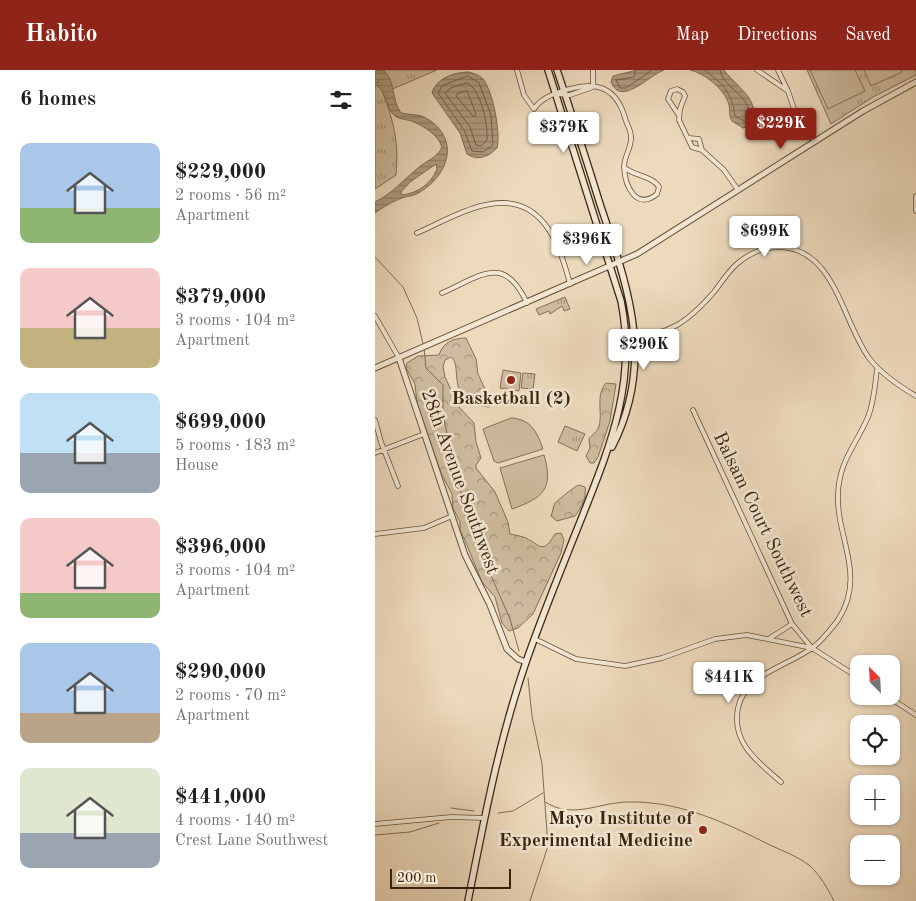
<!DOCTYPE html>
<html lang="en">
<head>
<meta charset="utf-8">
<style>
	:root { --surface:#fff; --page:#f2f2f2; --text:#202124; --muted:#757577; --accent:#8f2418 }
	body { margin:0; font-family:"Old Standard TT",serif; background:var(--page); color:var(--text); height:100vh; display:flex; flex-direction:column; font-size:19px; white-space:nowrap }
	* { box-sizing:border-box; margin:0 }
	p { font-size:16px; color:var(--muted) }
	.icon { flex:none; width:28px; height:28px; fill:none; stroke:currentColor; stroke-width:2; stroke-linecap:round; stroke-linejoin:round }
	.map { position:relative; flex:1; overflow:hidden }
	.details { display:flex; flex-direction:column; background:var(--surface); width:375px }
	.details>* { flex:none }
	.needle { width:32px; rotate:336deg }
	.buttons { position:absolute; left:475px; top:585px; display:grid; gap:10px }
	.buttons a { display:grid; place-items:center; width:50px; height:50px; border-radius:10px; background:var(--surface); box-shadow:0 1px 4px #0004; font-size:25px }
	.scale { position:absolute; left:15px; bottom:12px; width:121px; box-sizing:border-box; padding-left:5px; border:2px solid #38240d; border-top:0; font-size:14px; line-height:18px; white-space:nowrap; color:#38240d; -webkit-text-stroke:4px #f3e7d4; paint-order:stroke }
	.price { position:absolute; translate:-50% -42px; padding:0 11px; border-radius:5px; background:#fff; color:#222; font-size:16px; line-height:32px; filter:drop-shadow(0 1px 2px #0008) }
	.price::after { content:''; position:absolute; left:50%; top:30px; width:15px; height:11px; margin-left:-8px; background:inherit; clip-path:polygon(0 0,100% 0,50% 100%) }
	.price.selected { background:var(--accent); color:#fff }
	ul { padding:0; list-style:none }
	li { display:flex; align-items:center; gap:15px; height:125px; padding:0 20px }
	li span { display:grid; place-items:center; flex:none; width:140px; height:100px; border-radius:10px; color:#555 }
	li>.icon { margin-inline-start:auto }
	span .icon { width:60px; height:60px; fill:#fffc; stroke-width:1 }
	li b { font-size:21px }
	h2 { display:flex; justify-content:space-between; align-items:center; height:60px; padding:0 20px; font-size:21px }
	header { display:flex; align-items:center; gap:30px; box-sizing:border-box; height:70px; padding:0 25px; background:var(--accent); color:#fff }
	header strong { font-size:24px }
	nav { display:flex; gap:28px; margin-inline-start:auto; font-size:18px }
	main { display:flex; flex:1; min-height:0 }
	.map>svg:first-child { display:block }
</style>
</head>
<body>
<header>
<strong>Habito</strong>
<nav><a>Map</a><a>Directions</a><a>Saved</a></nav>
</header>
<main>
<section class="details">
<h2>6 homes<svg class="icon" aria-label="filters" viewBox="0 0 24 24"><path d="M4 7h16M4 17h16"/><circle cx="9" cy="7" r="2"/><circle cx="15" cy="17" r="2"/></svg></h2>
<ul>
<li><span style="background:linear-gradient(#a9c7e8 65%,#8fb573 0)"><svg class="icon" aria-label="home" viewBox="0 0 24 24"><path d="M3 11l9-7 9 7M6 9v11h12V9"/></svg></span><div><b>$229,000</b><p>2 rooms · 56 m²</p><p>Apartment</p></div></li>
<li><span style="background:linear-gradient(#f6c9c9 60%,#c2b280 0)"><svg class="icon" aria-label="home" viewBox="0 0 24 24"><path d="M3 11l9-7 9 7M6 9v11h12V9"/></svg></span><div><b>$379,000</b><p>3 rooms · 104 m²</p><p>Apartment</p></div></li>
<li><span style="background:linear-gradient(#bfe0f5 60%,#9aa5b1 0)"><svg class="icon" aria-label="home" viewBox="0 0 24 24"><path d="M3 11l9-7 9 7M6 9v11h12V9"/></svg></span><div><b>$699,000</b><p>5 rooms · 183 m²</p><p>House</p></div></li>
<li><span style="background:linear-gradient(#f6c9c9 75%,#8fb573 0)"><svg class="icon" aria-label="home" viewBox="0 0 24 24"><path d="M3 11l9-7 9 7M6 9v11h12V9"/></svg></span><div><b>$396,000</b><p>3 rooms · 104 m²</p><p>Apartment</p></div></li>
<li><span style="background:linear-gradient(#a9c7e8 70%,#b9a48a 0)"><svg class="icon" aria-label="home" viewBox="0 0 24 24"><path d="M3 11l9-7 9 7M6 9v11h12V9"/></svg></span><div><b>$290,000</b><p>2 rooms · 70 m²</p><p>Apartment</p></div></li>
<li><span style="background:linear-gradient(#dfe7d0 65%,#9aa5b1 0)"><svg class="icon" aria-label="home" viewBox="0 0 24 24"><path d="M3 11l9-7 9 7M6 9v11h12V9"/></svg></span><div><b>$441,000</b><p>4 rooms · 140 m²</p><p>Crest Lane Southwest</p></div></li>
</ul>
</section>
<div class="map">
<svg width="541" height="831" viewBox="0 0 541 831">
	<defs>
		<pattern id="grass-tufts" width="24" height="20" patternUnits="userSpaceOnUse" patternTransform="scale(1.25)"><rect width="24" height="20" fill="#cebb9f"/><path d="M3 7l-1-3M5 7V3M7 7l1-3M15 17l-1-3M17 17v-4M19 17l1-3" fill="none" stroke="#a89880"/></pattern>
		<pattern id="forest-crowns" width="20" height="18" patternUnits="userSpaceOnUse" patternTransform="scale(1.25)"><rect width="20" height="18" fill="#cebb9f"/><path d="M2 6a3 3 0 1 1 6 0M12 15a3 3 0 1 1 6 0" fill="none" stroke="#a89880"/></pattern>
		<pattern id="water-rules" width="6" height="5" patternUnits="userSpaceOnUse" patternTransform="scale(1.25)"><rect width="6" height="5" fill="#af9c81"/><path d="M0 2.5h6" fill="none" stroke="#8f7f68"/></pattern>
	</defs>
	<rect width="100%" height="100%" fill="#eddabd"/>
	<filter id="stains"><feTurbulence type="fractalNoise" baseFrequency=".004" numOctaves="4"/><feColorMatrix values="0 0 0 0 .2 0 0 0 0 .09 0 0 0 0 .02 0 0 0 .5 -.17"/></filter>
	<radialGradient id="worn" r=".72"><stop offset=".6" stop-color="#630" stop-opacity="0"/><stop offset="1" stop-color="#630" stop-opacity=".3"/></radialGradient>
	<!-- grass -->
	<path fill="url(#grass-tufts)" stroke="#837056" d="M 0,0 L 62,0 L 8,23 C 19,52 24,73 21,105 L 0,119 Z
		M 432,0 L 541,0 L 541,5 L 498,27 L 456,54 Z
		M 190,227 L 195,239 L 189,241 L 187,236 L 175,244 L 174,241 L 164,245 L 161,239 Z
		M 148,303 L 160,304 L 158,319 L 146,318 Z
		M 190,356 L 210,364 L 202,381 L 183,372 Z"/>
	<!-- forest -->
	<path fill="url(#forest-crowns)" stroke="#837056" d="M 91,268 L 101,289 L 103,304 L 117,334 L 114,337 C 68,332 89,297 76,287 L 70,290 L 68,297 L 70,307 L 84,337 L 99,353 L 101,372 L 106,388 L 101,395 L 101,398 L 120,422 L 133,452 L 135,464 C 140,465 146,466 151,468 C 165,475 168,485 180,464 L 186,463 L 189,470 L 186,483 L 158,544 L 143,558 L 134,561 L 127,553 L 120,527 L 107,512 L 91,473 L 85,460 L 85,452 L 78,438 L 77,424 L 66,403 L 42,333 L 40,314 L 31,298 L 32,293 L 43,286 L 64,285 C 68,272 79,268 91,268 Z
		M 231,313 L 241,314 L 235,351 L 223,387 L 219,393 L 215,393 L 211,386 L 215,378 L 214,369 C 217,364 223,362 224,356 C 228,342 220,326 231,313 Z
		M 204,415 L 210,417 C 212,427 206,438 200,446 L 182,451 L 176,446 C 178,442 178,436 180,433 C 182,431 201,415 204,415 Z"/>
	<!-- garden -->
	<path fill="#cebb9f" stroke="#837056" d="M 435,0 L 480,0 L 490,21 L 453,39 Z
		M 489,0 L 526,0 L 527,2 L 496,16 Z
		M 128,300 L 146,303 L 144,321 L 125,318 Z
		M 136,348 C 156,349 162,362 168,379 L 123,393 L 119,391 L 108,359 Z
		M 169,385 C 179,419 168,428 137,439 L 125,398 Z"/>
	<!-- water -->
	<path fill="url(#water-rules)" stroke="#7f6c53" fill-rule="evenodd" d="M 0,0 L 9,1 C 21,11 16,30 26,43 C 33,45 43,44 49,47 C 85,66 76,103 45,122 C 39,126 33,126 27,128 C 18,131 7,138 0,143 L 0,132 C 18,123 28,110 43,98 C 51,91 63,87 67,77 C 63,65 50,57 39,52 C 33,49 25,50 20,46 C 9,37 13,22 0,14 L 0,12 L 4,13 L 0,7 ZM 61,94 L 62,99 C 56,114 43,123 27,125 L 26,122 L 35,112 Z
		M 262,0 L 289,0 C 273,6 246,37 236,12 L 238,6 Z
		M 315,0 L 349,0 C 360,16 390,32 375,56 L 368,58 L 357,51 C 353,45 356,39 353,32 C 348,18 329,3 315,0 Z
		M 94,2 C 98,3 104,5 108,9 C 118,21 126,64 122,78 C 114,87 102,91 92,84 L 85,63 L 57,23 C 61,8 80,2 94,2 Z"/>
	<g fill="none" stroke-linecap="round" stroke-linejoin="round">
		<!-- shore -->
		<path stroke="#746047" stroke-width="1" d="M 261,0 L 259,7 L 241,10 L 245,18 L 251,18 L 277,0
			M 329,0 C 348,13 357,23 360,46 L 371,52 C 383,27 348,20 345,0
			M 93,6 L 104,13 L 116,45 L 118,75 L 108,82 L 97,81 L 89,60 L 63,23 L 67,16 Z
			M 92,13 C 106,19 113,55 112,70 L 106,76 L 101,75 L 95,57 L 70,23 L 76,18 Z
			M 92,21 L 101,44 L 99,47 L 81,26 L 82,24 Z"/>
		<!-- stream -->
		<path stroke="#7f6c53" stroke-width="1" d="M 0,187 L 28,217 L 42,248 L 48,274
			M 49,278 L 51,298 L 68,315 L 68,346 L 90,440 L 107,485 L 135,549 L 144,581
			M 153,608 L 157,646 L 167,694 L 173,776 L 155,831
			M 170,732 C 198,750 224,732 254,732 C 305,731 351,753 395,775 C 408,781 424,787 435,796 C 445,805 453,819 459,831
			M 76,738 L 99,741
			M 123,743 L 138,741 L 168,723
			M 0,765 L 35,762 L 64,753"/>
		<defs>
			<path id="minor" d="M 142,0 L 149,25 L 159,39 C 167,26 185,21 199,18 C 226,11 243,22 250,48 C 252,55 256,60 256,67 C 257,77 249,86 249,97 C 250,116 261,141 282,124 L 284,117 C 278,106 258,106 249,97
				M 218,0 L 218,17
				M 382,0 L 413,21 L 403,0
				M 413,21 L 419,39 L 439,71
				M 181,24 L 195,25 L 218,17
				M 303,44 L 293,29 L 296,21 L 302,19 L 308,22 L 310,26 L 305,39 L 304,50 L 317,77 L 327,80
				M 314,68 L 324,69 L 327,80 L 349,100 L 363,120
				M 541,126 L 541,141
				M 42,163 C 63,154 86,140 110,135 C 166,122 184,171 195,214
				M 67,223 C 106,206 129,183 152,233
				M 0,246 L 24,288
				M 252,267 C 293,266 312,253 339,222 C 347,212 353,201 363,193 C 375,183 388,177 404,177 C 460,178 467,251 494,288 C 506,304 524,316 541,326
				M 318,340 L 417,554 L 437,578
				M 0,350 L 6,372 L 23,416
				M 0,383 L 49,364
				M 0,464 L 49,458 L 77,446
				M 395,568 L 417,554
				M 160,569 L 201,589 L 250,596 L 287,588 L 340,569 L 372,565 L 437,578 L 484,608
				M 512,626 L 541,645
				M 406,712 C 383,692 356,673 363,638 C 370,604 413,596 437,578 C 447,571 456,559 463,550 C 492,505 461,468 463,424 C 464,391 481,375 493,347 C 499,332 500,315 502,299
				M 0,754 L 76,747 L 109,748"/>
			<path id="tertiary" d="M 24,288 L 90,485 L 115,535 L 132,579 L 143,589 L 151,592
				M 0,298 L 262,184 L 488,41 L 541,12"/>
			<path id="secondary" d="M 182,0 C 197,45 211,89 225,134 C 253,218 281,291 237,377
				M 93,831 C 109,750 124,670 151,592 C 168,543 188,495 207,447 C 236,374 262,311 246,231 L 173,0"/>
		</defs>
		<!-- minor casing -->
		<use href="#minor" stroke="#655239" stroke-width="5.5"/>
		<!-- tertiary casing -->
		<use href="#tertiary" stroke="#655239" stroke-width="7"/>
		<!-- secondary casing -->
		<use href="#secondary" stroke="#38240d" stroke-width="8"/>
		<!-- minor -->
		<use href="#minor" stroke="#f3e7d4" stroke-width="4"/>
		<!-- tertiary -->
		<use href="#tertiary" stroke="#f3e7d4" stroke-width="5"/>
		<!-- secondary -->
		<use href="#secondary" stroke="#f3e7d4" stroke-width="5.5"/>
	</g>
	<!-- markers -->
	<g fill="#8f2418" stroke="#f3e7d4" stroke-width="2">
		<circle cx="136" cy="310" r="5"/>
		<circle cx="328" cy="760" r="5"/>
	</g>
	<g text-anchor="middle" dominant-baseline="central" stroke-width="5" stroke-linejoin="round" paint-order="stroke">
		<!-- poi labels -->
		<g font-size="19" font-weight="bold" fill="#38240d" stroke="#f3e7d4">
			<text x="136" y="329">Basketball (2)</text>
			<text x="318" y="749" text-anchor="end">Mayo Institute of<tspan x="318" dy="22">Experimental Medicine</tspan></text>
		</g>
		<!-- street labels -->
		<g font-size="19" fill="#38240d" stroke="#f3e7d4">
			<text transform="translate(84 412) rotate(70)">28th Avenue Southwest</text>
			<text transform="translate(387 455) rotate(64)">Balsam Court Southwest</text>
		</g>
	</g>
	<rect width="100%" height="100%" filter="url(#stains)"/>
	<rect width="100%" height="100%" fill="url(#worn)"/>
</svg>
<div class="buttons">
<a><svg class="needle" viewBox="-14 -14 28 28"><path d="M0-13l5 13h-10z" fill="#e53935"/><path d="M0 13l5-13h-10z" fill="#757577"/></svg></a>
<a><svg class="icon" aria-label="locate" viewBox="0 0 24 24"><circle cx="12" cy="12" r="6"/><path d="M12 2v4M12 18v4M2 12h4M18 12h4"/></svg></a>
<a>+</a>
<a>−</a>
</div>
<div class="scale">200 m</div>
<b class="price selected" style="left:406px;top:80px">$229K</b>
<b class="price" style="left:189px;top:84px">$379K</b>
<b class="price" style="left:390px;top:188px">$699K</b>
<b class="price" style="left:212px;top:196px">$396K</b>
<b class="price" style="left:269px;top:301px">$290K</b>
<b class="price" style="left:354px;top:634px">$441K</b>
</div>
</main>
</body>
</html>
